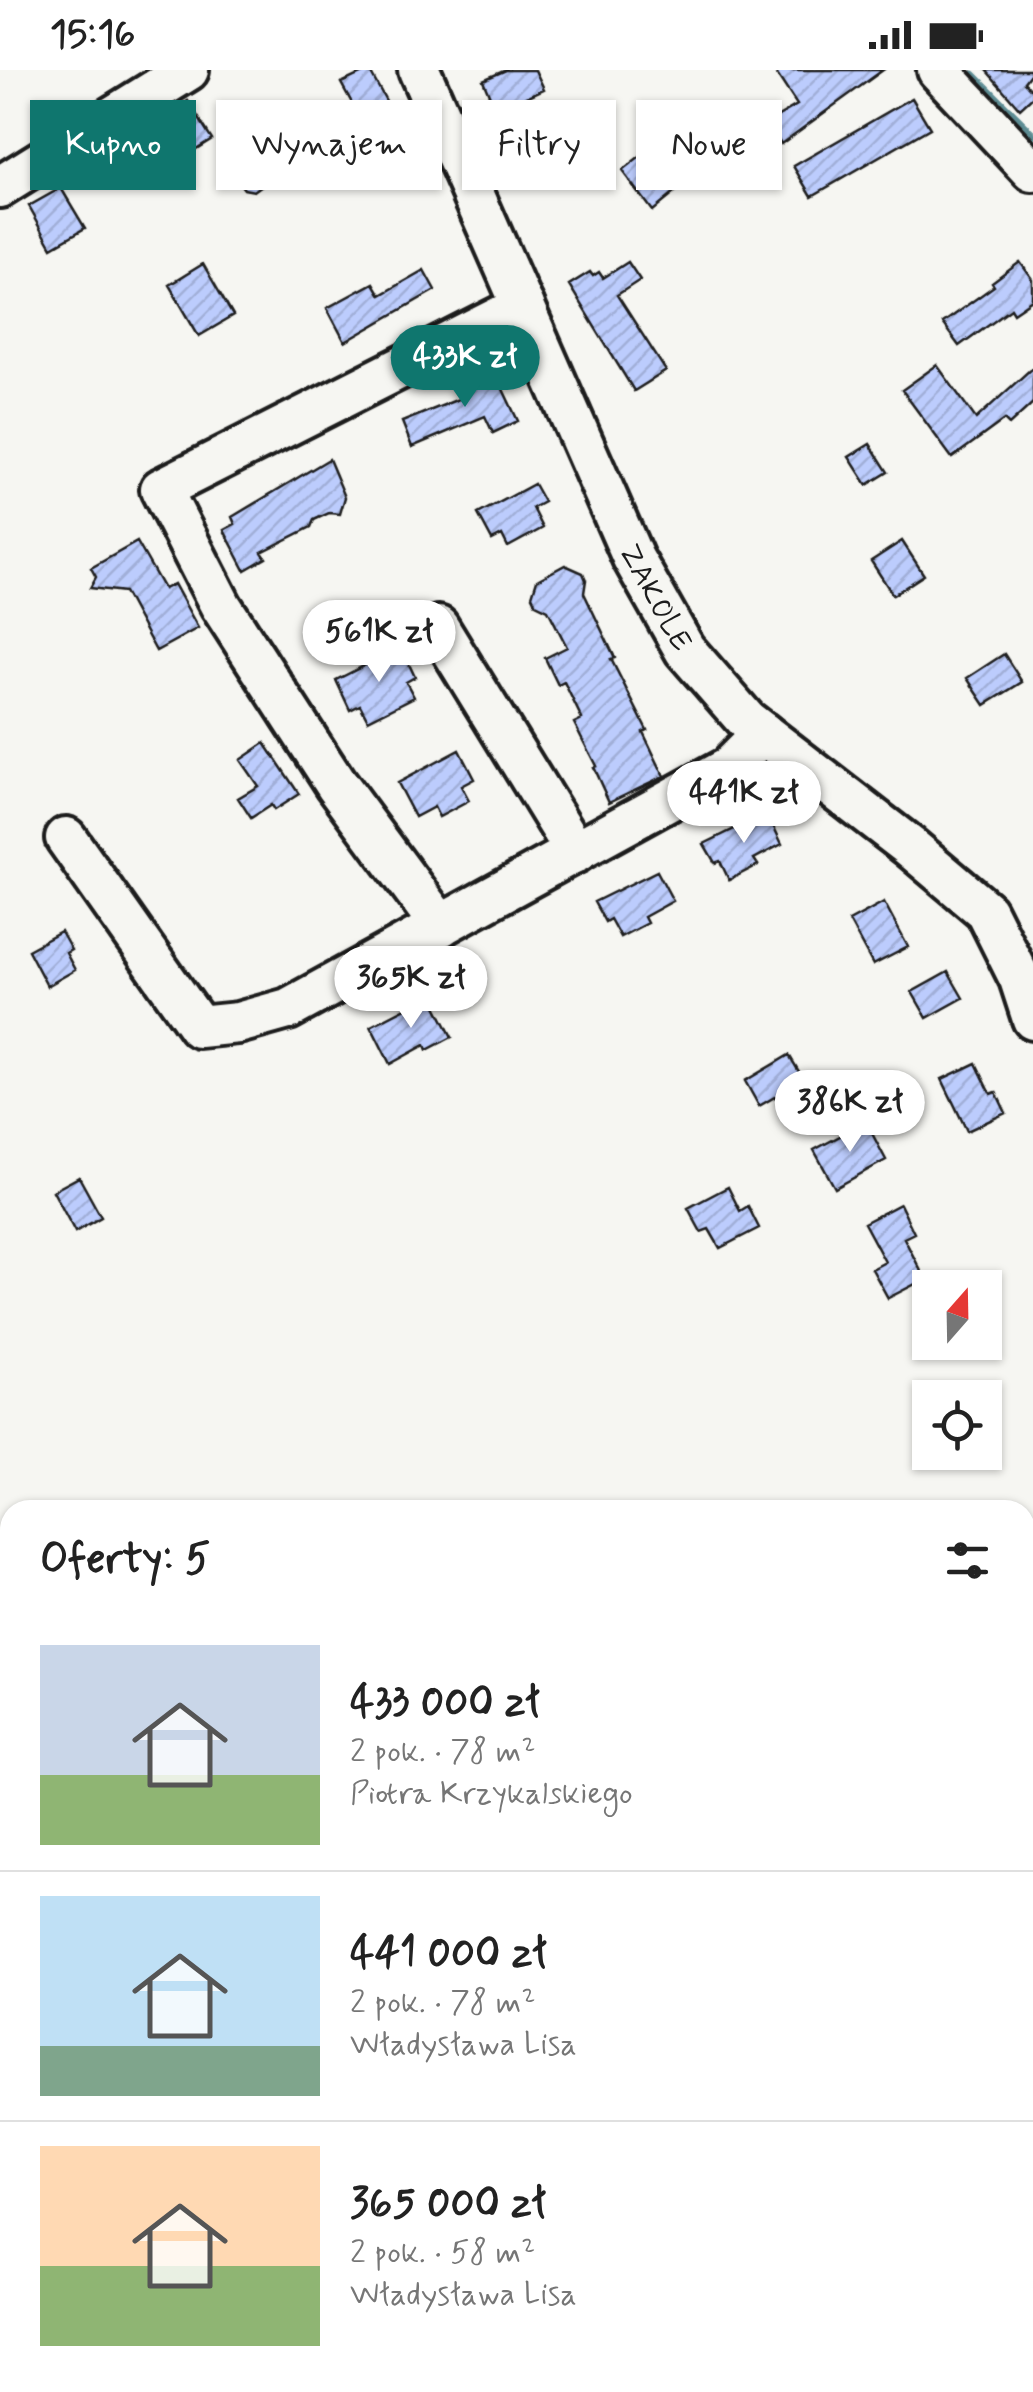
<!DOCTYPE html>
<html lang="pl">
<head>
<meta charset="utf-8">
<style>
	:root { --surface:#fff; --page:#f6f6f6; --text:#222; --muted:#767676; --line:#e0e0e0; --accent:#0f766e }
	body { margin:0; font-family:Mynerve,sans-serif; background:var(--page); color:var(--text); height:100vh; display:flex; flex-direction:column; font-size:38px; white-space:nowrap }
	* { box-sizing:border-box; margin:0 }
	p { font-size:32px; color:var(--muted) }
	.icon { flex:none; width:55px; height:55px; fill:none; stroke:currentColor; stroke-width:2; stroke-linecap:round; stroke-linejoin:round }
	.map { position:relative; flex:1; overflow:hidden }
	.panel { position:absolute; left:0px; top:1430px; width:1035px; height:892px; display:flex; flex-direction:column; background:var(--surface); border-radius:30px 30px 0 0; box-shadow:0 2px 8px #0004 }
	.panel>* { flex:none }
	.guide { position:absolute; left:30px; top:30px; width:975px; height:90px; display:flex; gap:20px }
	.needle { width:65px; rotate:20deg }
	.controls { position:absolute; left:912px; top:1200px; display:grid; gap:20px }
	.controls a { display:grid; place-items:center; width:90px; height:90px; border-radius:0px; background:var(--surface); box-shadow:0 2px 8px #0004; font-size:50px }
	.price { position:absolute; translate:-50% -85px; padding:0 22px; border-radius:35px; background:#fff; color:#222; font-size:32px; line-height:65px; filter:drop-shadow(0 2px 5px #0008) }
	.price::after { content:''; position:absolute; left:50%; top:60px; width:30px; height:22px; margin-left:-15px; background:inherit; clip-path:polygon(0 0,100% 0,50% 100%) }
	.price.current { background:var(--accent); color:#fff }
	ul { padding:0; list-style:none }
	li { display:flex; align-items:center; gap:30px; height:250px; padding:0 40px }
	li+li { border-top:2px solid var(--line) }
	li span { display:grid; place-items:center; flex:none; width:280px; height:200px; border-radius:0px; color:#555 }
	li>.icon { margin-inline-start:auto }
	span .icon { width:120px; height:120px; fill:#fffc; stroke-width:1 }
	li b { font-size:42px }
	h2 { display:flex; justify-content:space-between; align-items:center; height:120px; padding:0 40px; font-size:42px }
	.chip { padding:0 35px; border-radius:0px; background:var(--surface); box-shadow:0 2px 8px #0004; font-size:35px; line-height:90px }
	.chip.current { background:var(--accent); color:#fff }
	.status { display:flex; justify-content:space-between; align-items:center; height:70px; padding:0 50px; background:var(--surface); direction:ltr }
	.status svg { height:28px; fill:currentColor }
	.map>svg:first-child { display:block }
</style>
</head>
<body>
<div class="status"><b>15:16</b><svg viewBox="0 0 49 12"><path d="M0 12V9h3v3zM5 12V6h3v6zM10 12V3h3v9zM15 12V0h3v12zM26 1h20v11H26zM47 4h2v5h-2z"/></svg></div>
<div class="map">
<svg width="1033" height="2322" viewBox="0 0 1033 2322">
	<defs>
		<pattern id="forest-firs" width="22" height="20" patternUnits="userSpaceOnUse" patternTransform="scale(2.5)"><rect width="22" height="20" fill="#c3dc93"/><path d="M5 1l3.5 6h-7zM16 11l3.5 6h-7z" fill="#a7bc7e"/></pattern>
		<pattern id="building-hatch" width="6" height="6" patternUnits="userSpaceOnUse" patternTransform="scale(2.5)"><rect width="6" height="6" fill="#bcccfd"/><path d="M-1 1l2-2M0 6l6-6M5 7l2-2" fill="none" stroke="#a1afd8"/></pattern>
	</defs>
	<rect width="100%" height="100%" fill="#f6f6f2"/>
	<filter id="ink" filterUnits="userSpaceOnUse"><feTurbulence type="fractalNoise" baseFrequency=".01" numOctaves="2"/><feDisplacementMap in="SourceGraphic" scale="20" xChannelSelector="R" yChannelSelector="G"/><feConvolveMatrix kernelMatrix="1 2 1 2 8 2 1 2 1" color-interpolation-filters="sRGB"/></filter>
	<g filter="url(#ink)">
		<!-- grass -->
		<path fill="#c3dc93" stroke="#707c58" stroke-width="2.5" d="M 10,1957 L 10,2312 L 556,2312 L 572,2322 L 0,2322 L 0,1963 Z"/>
		<!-- forest -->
		<path fill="url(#forest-firs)" stroke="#707c58" stroke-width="2.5" d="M 1025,1650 L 1033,1650 L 1033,2322 L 866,2322 L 856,2313 L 1025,2312 Z"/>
		<!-- water -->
		<path fill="#86d6e3" stroke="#5c8c93" stroke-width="2.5" d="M 856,2313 L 866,2322 L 572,2322 L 556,2313 Z"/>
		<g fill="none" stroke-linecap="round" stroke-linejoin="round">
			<!-- stream -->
			<path stroke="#5c8c93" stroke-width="9" d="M 973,5 L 1033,65"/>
		</g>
		<!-- building -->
		<path fill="url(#building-hatch)" stroke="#1c1c1c" stroke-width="2.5" d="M 369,0 L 390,38 L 363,53 L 341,13 Z
			M 506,0 L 535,0 L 544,19 L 496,41 L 483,10 Z
			M 774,0 L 883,0 L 781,74 L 768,52 L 797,35 Z
			M 986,0 L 1033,0 L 1024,12 L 1033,22 L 1033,27 L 1020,39 Z
			M 912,28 L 930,58 L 812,126 L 794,96 Z
			M 188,31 L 212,69 L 142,113 L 140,109 L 124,118 L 105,86 L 168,49 L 165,45 Z
			M 289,55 L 303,75 L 291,84 L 289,95 L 254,121 L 244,119 L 228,98 L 230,88 L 266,62 L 277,63 Z
			M 644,84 L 674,123 L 652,141 L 622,101 Z
			M 61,118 L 85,158 L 52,177 L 29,136 Z
			M 628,192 L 640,210 L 617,225 L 666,301 L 634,321 L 569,215 L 590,202 L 593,206 L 599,202 L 603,208 Z
			M 1020,192 L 1033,210 L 1033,230 L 1014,243 L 1011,238 L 959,276 L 942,253 L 994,216 L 992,213 Z
			M 203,194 L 233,246 L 199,266 L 169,215 Z
			M 424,200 L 435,220 L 345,272 L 327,238 L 373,213 L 380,225 Z
			M 937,295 L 976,349 L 1033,297 L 1033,333 L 1009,355 L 1004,350 L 952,388 L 902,320 Z
			M 493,298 L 518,351 L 493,363 L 485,346 L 412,377 L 402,352 L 461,328 L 455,315 Z
			M 870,374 L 888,402 L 867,415 L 849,387 Z
			M 329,389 L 345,427 L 340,444 L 329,443 L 314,450 L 311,457 L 262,482 L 266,488 L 245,500 L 224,460 L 235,454 L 232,447 Z
			M 534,414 L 544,432 L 533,438 L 543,458 L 508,477 L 502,465 L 492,470 L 478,444 Z
			M 902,471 L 924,505 L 893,525 L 871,491 Z
			M 137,472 L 164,519 L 174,514 L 198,558 L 156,581 L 124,522 L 90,518 L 96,507 L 91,498 Z
			M 565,495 L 583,503 L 586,510 L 584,523 L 615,588 L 611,589 L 647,660 L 643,662 L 664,706 L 609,732 L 593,697 L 596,696 L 574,653 L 582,649 L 564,612 L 558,615 L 545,588 L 567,577 L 548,540 L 536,534 L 532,526 L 537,510 Z
			M 401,577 L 415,607 L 406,612 L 414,627 L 368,650 L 360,635 L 350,640 L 336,610 Z
			M 1004,584 L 1022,612 L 985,635 L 967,608 Z
			M 265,673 L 299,724 L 274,740 L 271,735 L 251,748 L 238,728 L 258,716 L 240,690 Z
			M 459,680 L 474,709 L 461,716 L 469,731 L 439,747 L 434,737 L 415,747 L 397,713 Z
			M 767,743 L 782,774 L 754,789 L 758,795 L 729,810 L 720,791 L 715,793 L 704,774 Z
			M 657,801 L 673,831 L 644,847 L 647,853 L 620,867 L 610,849 L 605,852 L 594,832 Z
			M 884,832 L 908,877 L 873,895 L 849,851 Z
			M 61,862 L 71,880 L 66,883 L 75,900 L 47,916 L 28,880 Z
			M 948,902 L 963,928 L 927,948 L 912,922 Z
			M 433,930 L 452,967 L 427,980 L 425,975 L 390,994 L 371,956 L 408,937 L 411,942 Z
			M 789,985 L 804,1010 L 759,1036 L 745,1011 Z
			M 976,993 L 991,1024 L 996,1022 L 1006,1043 L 967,1061 L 942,1009 Z
			M 866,1052 L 886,1090 L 835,1118 L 814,1080 Z
			M 79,1107 L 101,1147 L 75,1162 L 53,1121 Z
			M 728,1117 L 740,1141 L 748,1136 L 759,1158 L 720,1178 L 709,1159 L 701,1162 L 688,1138 Z
			M 900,1134 L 914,1163 L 904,1168 L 925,1209 L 888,1228 L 872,1199 L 885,1192 L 864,1153 Z"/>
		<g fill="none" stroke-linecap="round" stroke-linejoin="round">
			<defs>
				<g id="minor">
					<path id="s1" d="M 419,0 L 633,488 L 685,580 L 746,650 L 909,776 L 986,841 L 1020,909 L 1033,949"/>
					<path d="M 938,0 L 1033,101"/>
					<path d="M 0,117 L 188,0"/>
					<path d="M 438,557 L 576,782"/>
					<path d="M 66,768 L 199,957 L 238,953 L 288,939 L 728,698 L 763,663"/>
					<path d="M 441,856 L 336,714 L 221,536 L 161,419 L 523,236"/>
				</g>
			</defs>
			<!-- minor casing -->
			<use href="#minor" stroke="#1c1c1c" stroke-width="48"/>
			<!-- minor -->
			<use href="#minor" stroke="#f6f6f2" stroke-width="40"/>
		</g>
	</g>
	<g text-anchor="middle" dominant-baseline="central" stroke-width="9" stroke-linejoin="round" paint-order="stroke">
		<!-- street labels -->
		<g font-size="30" fill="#1c1c1c" stroke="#f6f6f2">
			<text stroke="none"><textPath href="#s1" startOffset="578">ZAKOLE</textPath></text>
		</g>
	</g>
</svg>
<div class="controls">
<a><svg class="needle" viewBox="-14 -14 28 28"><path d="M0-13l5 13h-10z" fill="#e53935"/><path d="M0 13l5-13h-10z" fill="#767676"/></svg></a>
<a><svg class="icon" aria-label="locate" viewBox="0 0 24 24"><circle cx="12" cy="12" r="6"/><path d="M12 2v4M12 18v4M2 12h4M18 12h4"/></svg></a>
</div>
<b class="price current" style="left:465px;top:340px">433K zł</b>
<b class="price" style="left:379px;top:615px">561K zł</b>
<b class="price" style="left:744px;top:776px">441K zł</b>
<b class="price" style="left:411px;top:961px">365K zł</b>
<b class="price" style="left:850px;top:1085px">386K zł</b>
<div class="guide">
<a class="chip current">Kupno</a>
<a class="chip">Wynajem</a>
<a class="chip">Filtry</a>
<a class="chip">Nowe</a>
</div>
<section class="panel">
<h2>Oferty: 5<svg class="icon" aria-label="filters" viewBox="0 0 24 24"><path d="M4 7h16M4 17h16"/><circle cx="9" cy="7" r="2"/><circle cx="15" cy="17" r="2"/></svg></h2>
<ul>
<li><span style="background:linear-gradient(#c9d6e8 65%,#8fb573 0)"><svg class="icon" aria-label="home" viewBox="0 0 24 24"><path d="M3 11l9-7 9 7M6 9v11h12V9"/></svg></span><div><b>433 000 zł</b><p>2 pok. · 78 m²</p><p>Piotra Krzykalskiego</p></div></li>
<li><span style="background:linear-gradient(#bfe0f5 75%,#7fa58c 0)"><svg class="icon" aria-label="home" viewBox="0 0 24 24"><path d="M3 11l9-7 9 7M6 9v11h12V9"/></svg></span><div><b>441 000 zł</b><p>2 pok. · 78 m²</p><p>Władysława Lisa</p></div></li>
<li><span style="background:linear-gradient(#ffd9b3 60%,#8fb573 0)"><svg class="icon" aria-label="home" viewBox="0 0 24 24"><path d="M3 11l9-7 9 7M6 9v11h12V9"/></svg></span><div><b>365 000 zł</b><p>2 pok. · 58 m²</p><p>Władysława Lisa</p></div></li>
</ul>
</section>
</div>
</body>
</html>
